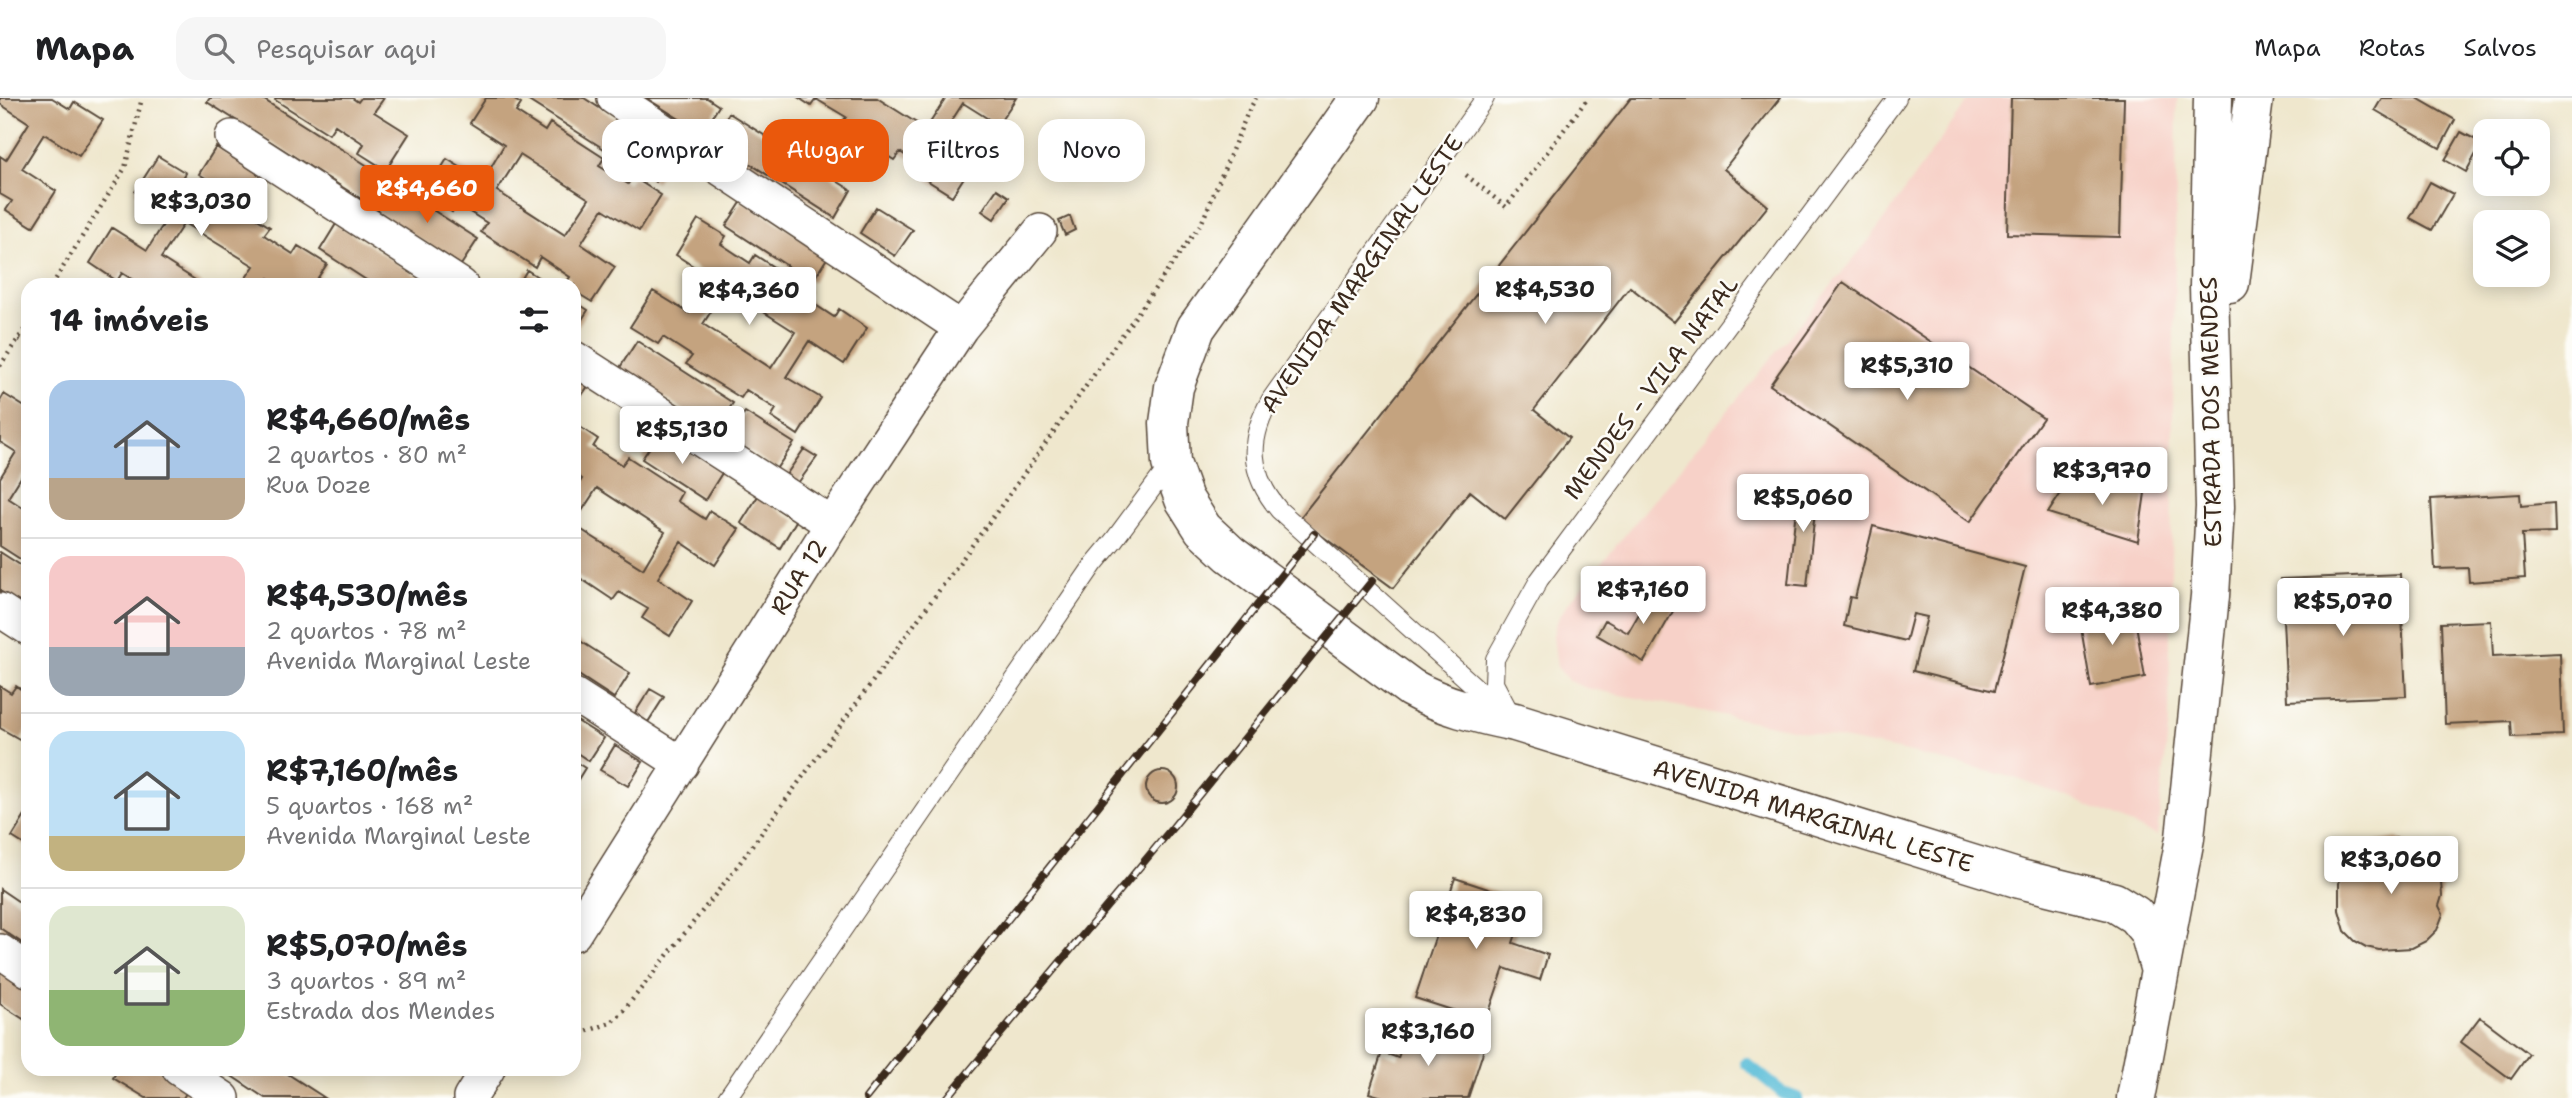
<!DOCTYPE html>
<html lang="pt">
<head>
<meta charset="utf-8">
<style>
	:root { --surface:#fff; --page:#f6f6f6; --text:#202124; --muted:#757577; --line:#e0e0e0; --accent:#ea580c }
	body { margin:0; font-family:"Shantell Sans",sans-serif; background:var(--page); color:var(--text); height:100vh; display:flex; flex-direction:column; font-size:26px; white-space:nowrap }
	* { box-sizing:border-box; margin:0 }
	p { font-size:23px; color:var(--muted) }
	.icon { flex:none; width:38px; height:38px; fill:none; stroke:currentColor; stroke-width:2; stroke-linecap:round; stroke-linejoin:round }
	.map { position:relative; flex:1; overflow:hidden }
	.panel { position:absolute; left:21px; top:180px; width:560px; height:798px; display:flex; flex-direction:column; background:var(--surface); border-radius:21px; box-shadow:0 4px 18px #0003 }
	.panel>* { flex:none }
	.guide { position:absolute; left:602px; top:21px; width:665px; height:63px; display:flex; gap:14px }
	.tools { position:absolute; left:2473px; top:21px; display:grid; gap:14px }
	.tools a { display:grid; place-items:center; width:77px; height:77px; border-radius:14px; background:var(--surface); box-shadow:0 4px 18px #0003; font-size:35px }
	.price { position:absolute; translate:-50% -60px; padding:0 16px; border-radius:7px; background:#fff; color:#222; font-size:23px; line-height:46px; filter:drop-shadow(0 2px 4px #0008) }
	.price::after { content:''; position:absolute; left:50%; top:42px; width:21px; height:16px; margin-left:-10px; background:inherit; clip-path:polygon(0 0,100% 0,50% 100%) }
	.price.current { background:var(--accent); color:#fff }
	ul { padding:0; list-style:none }
	li { display:flex; align-items:center; gap:21px; height:175px; padding:0 28px }
	li+li { border-top:2px solid var(--line) }
	li span { display:grid; place-items:center; flex:none; width:196px; height:140px; border-radius:21px; color:#555 }
	li>.icon { margin-inline-start:auto }
	span .icon { width:84px; height:84px; fill:#fffc; stroke-width:1 }
	li b { font-size:30px }
	h2 { display:flex; justify-content:space-between; align-items:center; height:84px; padding:0 28px; font-size:30px }
	.tag { padding:0 24px; border-radius:21px; background:var(--surface); box-shadow:0 4px 18px #0003; font-size:24px; line-height:63px }
	.tag.current { background:var(--accent); color:#fff }
	header { display:flex; align-items:center; gap:42px; box-sizing:border-box; height:98px; padding:0 35px; background:var(--surface); border-bottom:2px solid var(--line) }
	header strong { font-size:33px }
	nav { display:flex; gap:38px; margin-inline-start:auto; font-size:24px }
	.search { width:490px; height:63px; background:var(--page); display:flex; align-items:center; gap:18px; box-sizing:border-box; padding:0 24px; border-radius:21px; color:var(--muted); font-size:26px }
	.map>svg:first-child { display:block }
</style>
</head>
<body>
<header>
<strong>Mapa</strong>
<div class="search"><svg class="icon" aria-label="search" viewBox="0 0 24 24"><circle cx="10" cy="10" r="6"/><path d="M15 15l6 6"/></svg>Pesquisar aqui</div>
<nav><a>Mapa</a><a>Rotas</a><a>Salvos</a></nav>
</header>
<div class="map">
<svg width="2572" height="1000" viewBox="0 0 2572 1000">
	<rect width="100%" height="100%" fill="#fdfcf7"/>
	<filter id="ink" filterUnits="userSpaceOnUse"><feTurbulence type="fractalNoise" baseFrequency=".0143" numOctaves="2"/><feDisplacementMap in="SourceGraphic" scale="14" xChannelSelector="R" yChannelSelector="G"/><feConvolveMatrix kernelMatrix="1 2 1 2 8 2 1 2 1" color-interpolation-filters="sRGB"/></filter>
	<filter id="wash" filterUnits="userSpaceOnUse"><feTurbulence type="fractalNoise" baseFrequency=".00686" numOctaves="4" result="noise"/><feDisplacementMap in="SourceGraphic" scale="28" xChannelSelector="R" yChannelSelector="G"/><feGaussianBlur stdDeviation="1.57" result="paint"/><feColorMatrix in="noise" values="0 0 0 0 0 0 0 0 0 0 0 0 0 0 0 0 0 1.4 0 .05"/><feComposite in="paint" operator="in"/></filter>
	<g filter="url(#wash)">
		<rect width="100%" height="100%" fill="#efe7cd"/>
		<!-- built -->
		<path fill="#f7d1c8" d="M 1970,0 L 2177,0 L 2169,623 L 2157,738 L 2075,702 L 2015,680 L 1908,654 L 1586,590 L 1569,583 L 1557,569 L 1553,538 L 1556,525 L 1566,508 L 1870,141 Z"/>
		<g fill="none" stroke-linecap="round" stroke-linejoin="round">
			<!-- stream -->
			<path stroke="#5abdd8" stroke-width="12" d="M 1746,965 L 1783,995 L 1797,1000"/>
		</g>
		<g id="blocks">
			<!-- building -->
			<path fill="#c4a37f" fill-rule="evenodd" d="M 0,0 L 52,0 L 70,11 L 74,4 L 103,22 L 79,58 L 44,36 L 22,71 L 56,93 L 33,129 L 6,112 L 12,103 L 0,96 L 0,58 L 6,62 L 29,25 L 0,6 Z
				M 210,0 L 261,0 L 382,77 L 366,104 L 207,4 Z
				M 276,0 L 352,0 L 358,4 L 361,0 L 384,0 L 374,14 L 409,36 L 386,72 L 359,55 L 364,46 L 335,27 L 329,36 L 275,2 Z
				M 486,0 L 511,0 L 521,6 L 516,14 L 545,33 L 550,25 L 604,60 L 599,68 L 628,86 L 633,79 L 661,97 L 639,133 L 603,111 L 581,146 L 615,169 L 592,204 L 574,193 L 574,187 L 565,187 L 570,179 L 540,159 L 535,169 L 481,134 L 487,125 L 457,106 L 452,114 L 425,96 L 447,61 L 483,83 L 504,47 L 470,25 ZM 520,57 L 589,101 L 565,137 L 497,93 Z
				M 524,0 L 584,0 L 673,58 L 656,84 Z
				M 646,0 L 707,0 L 719,8 L 702,35 Z
				M 799,0 L 877,0 L 926,31 L 946,0 L 1016,0 L 998,27 L 963,5 L 940,41 L 975,62 L 952,98 L 925,81 L 930,73 L 900,54 L 894,62 L 840,28 L 846,19 L 816,1 L 811,8 Z
				M 1631,0 L 1780,0 L 1724,71 L 1768,108 L 1674,224 L 1630,189 L 1534,312 L 1569,340 L 1505,421 L 1470,393 L 1393,490 L 1299,421 Z
				M 2011,0 L 2124,0 L 2120,139 L 2007,136 Z
				M 2382,0 L 2417,0 L 2455,22 L 2440,50 L 2375,12 Z
				M 729,15 L 851,92 L 835,120 L 713,42 Z
				M 2461,34 L 2482,45 L 2466,74 L 2445,62 Z
				M 216,49 L 265,80 L 248,107 L 199,76 Z
				M 158,58 L 186,75 L 181,83 L 210,101 L 215,94 L 270,129 L 264,137 L 293,156 L 298,148 L 327,166 L 313,187 L 280,187 L 269,180 L 264,187 L 241,187 L 254,168 L 184,125 L 161,160 L 203,187 L 141,187 L 122,175 L 117,183 L 90,165 L 112,130 L 147,152 L 170,116 L 135,94 Z
				M 2430,84 L 2453,96 L 2432,132 L 2410,120 Z
				M 394,87 L 478,141 L 461,167 L 377,114 Z
				M 997,91 L 1009,99 L 994,121 L 982,113 Z
				M 742,103 L 829,157 L 812,184 L 726,128 Z
				M 876,109 L 913,132 L 895,158 L 860,135 Z
				M 1070,118 L 1075,132 L 1065,137 L 1059,123 Z
				M 698,121 L 726,138 L 721,146 L 750,165 L 755,157 L 810,193 L 805,200 L 834,219 L 839,211 L 867,230 L 844,266 L 809,243 L 786,279 L 821,300 L 798,337 L 771,319 L 776,311 L 746,292 L 741,300 L 686,266 L 692,258 L 663,239 L 658,246 L 630,229 L 653,193 L 689,215 L 710,179 L 676,157 ZM 726,190 L 795,234 L 771,270 L 703,226 Z
				M 336,126 L 431,187 L 374,187 L 320,152 Z
				M 527,172 L 550,187 L 518,187 Z
				M 1843,184 L 2043,320 L 1970,424 L 1770,287 Z
				M 574,203 L 588,212 L 574,234 Z
				M 637,243 L 733,305 L 715,332 L 619,271 Z
				M 574,279 L 588,288 L 574,309 Z
				M 4,296 L 28,311 L 28,368 L 8,400 L 28,413 L 28,466 L 0,448 L 0,380 L 16,354 L 0,344 L 0,303 Z
				M 745,314 L 794,345 L 776,371 L 728,339 Z
				M 574,325 L 598,341 L 593,349 L 622,367 L 628,359 L 682,394 L 677,403 L 705,421 L 710,413 L 739,431 L 715,467 L 681,444 L 658,480 L 692,503 L 670,538 L 642,520 L 648,511 L 619,494 L 613,502 L 574,476 L 574,427 L 643,471 L 665,434 L 597,390 L 574,425 L 574,393 L 582,381 L 574,375 Z
				M 660,334 L 722,375 L 705,402 L 642,361 Z
				M 804,351 L 817,359 L 798,385 L 786,377 Z
				M 2098,382 L 2145,395 L 2138,443 L 2048,415 L 2069,383 Z
				M 1799,383 L 1818,385 L 1807,488 L 1788,486 Z
				M 2520,396 L 2521,408 L 2554,405 L 2555,435 L 2522,436 L 2525,480 L 2469,484 L 2468,470 L 2435,471 L 2431,401 Z
				M 758,398 L 796,423 L 780,450 L 741,425 Z
				M 1873,428 L 2025,469 L 1994,593 L 1913,573 L 1927,519 L 1913,516 L 1906,543 L 1844,528 L 1850,499 L 1855,500 Z
				M 0,454 L 28,472 L 28,510 L 0,493 Z
				M 2400,476 L 2406,598 L 2287,603 L 2281,481 Z
				M 1655,488 L 1680,501 L 1644,564 L 1597,537 L 1605,522 L 1628,535 Z
				M 2133,509 L 2145,579 L 2091,589 L 2079,518 Z
				M 2491,523 L 2493,558 L 2560,555 L 2563,637 L 2512,639 L 2511,623 L 2445,626 L 2441,525 Z
				M 574,539 L 630,575 L 614,600 L 574,574 Z
				M 0,588 L 11,595 L 16,588 L 28,596 L 28,630 L 21,642 L 0,630 Z
				M 650,591 L 664,599 L 648,624 L 635,615 Z
				M 574,621 L 604,640 L 589,663 L 574,653 Z
				M 615,647 L 643,664 L 628,688 L 600,672 Z
				M 574,663 L 585,670 L 574,688 Z
				M1146 689a16 16 0 1 1 32 0a16 16 0 1 1-32 0Z
				M 28,713 L 28,749 L 12,739 Z
				M 2397,740 L 2425,754 L 2435,769 L 2441,784 L 2442,798 L 2439,808 L 2443,816 L 2437,832 L 2426,843 L 2412,850 L 2379,852 L 2366,849 L 2355,843 L 2345,833 L 2339,812 L 2339,785 L 2344,771 L 2364,750 L 2375,744 Z
				M 1455,780 L 1527,804 L 1513,845 L 1548,857 L 1540,882 L 1504,870 L 1486,923 L 1415,900 Z
				M 0,791 L 28,810 L 28,849 L 0,830 Z
				M 0,869 L 28,887 L 28,924 L 0,906 Z
				M 2480,919 L 2529,956 L 2511,981 L 2461,944 Z
				M 1409,926 L 1484,951 L 1468,1000 L 1386,1000 L 1369,995 L 1382,954 L 1398,960 Z
				M 118,971 L 158,971 L 189,990 L 183,1000 L 146,1000 L 113,980 Z
				M 221,971 L 280,971 L 325,1000 L 265,1000 Z"/>
		</g>
	</g>
	<g filter="url(#ink)">
		<use href="#blocks" fill-opacity="0" stroke="#564638" stroke-width="2"/>
		<g fill="none" stroke-linecap="round" stroke-linejoin="round">
			<defs>
				<path id="service" d="M 1485,0 L 1271,301 C 1248,341 1248,375 1279,412 L 1502,613
					M 1510,615 L 1494,585 L 1495,561 L 1539,482 L 1897,0
					M 727,1000 L 1094,466 L 1114,442 L 1171,365"/>
				<path id="minor" d="M 614,0 L 961,230
					M 232,39 L 461,187
					M 574,260 L 832,426
					M 0,512 L 28,530
					M 574,597 L 682,666
					M 574,836 L 832,426 L 961,230 L 1040,133
					M 0,853 L 28,872
					M 179,971 L 223,1000
					M 470,1000 L 488,971"/>
				<path id="tertiary" d="M 1360,0 L 1196,230 L 1174,289 L 1169,325 L 1171,365 L 1184,401 L 1203,431 L 1230,456 L 1411,590 C 1445,609 1478,616 1515,624 L 2020,781 L 2114,804 L 2135,817 L 2149,834 L 2160,873
					M 2230,185 L 2254,0
					M 2136,1000 L 2185,740 L 2210,498 L 2215,409 L 2209,188 L 2213,0"/>
			</defs>
			<!-- service casing -->
			<use href="#service" stroke="#564638" stroke-width="20"/>
			<!-- minor casing -->
			<use href="#minor" stroke="#564638" stroke-width="36"/>
			<!-- tertiary casing -->
			<use href="#tertiary" stroke="#564638" stroke-width="41"/>
			<!-- path -->
			<path stroke="#564638" stroke-width="4.5" stroke-dasharray="2 5" stroke-linecap="butt" d="M 1466,77 L 1506,109 L 1588,0
				M 52,187 L 125,70 L 142,0
				M 19,241 L 28,246
				M 0,268 L 28,226
				M 574,938 L 610,925 L 621,916 L 733,774 L 1009,397 L 1202,124 L 1248,14 L 1256,0"/>
			<!-- service -->
			<use href="#service" stroke="#fff" stroke-width="18"/>
			<!-- minor -->
			<use href="#minor" stroke="#fff" stroke-width="33"/>
			<!-- tertiary -->
			<use href="#tertiary" stroke="#fff" stroke-width="38"/>
			<defs>
				<path id="rail" d="M 866,1000 L 1314,436
					M 947,1000 L 1173,729 L 1372,483"/>
			</defs>
			<!-- rail casing -->
			<use href="#rail" stroke="#3b2a1e" stroke-width="8"/>
			<!-- rail -->
			<use href="#rail" stroke="#fdfcf7" stroke-width="5" stroke-dasharray="16" stroke-linecap="butt"/>
		</g>
	</g>
	<g text-anchor="middle" dominant-baseline="central" stroke-width="5" stroke-linejoin="round" paint-order="stroke">
		<!-- street labels -->
		<g font-size="24" fill="#3b2a1e" stroke="#fdfcf7">
			<text transform="translate(1362 176) rotate(-55)">AVENIDA MARGINAL LESTE</text>
			<text transform="translate(1651 290) rotate(-53)">MENDES - VILA NATAL</text>
			<text transform="translate(2211 314) rotate(-91)">ESTRADA DOS MENDES</text>
			<text transform="translate(799 479) rotate(-58)">RUA 12</text>
			<text transform="translate(1813 718) rotate(17)">AVENIDA MARGINAL LESTE</text>
		</g>
	</g>
</svg>
<div class="tools">
<a><svg class="icon" aria-label="locate" viewBox="0 0 24 24"><circle cx="12" cy="12" r="6"/><path d="M12 2v4M12 18v4M2 12h4M18 12h4"/></svg></a>
<a><svg class="icon" aria-label="layers" viewBox="0 0 24 24"><path d="M12 4l9 5-9 5-9-5zM3 14l9 5 9-5"/></svg></a>
</div>
<b class="price current" style="left:427px;top:127px">R$4,660</b>
<b class="price" style="left:201px;top:140px">R$3,030</b>
<b class="price" style="left:1545px;top:228px">R$4,530</b>
<b class="price" style="left:749px;top:229px">R$4,360</b>
<b class="price" style="left:1907px;top:304px">R$5,310</b>
<b class="price" style="left:682px;top:368px">R$5,130</b>
<b class="price" style="left:2102px;top:409px">R$3,970</b>
<b class="price" style="left:1803px;top:436px">R$5,060</b>
<b class="price" style="left:1643px;top:528px">R$7,160</b>
<b class="price" style="left:2343px;top:540px">R$5,070</b>
<b class="price" style="left:2112px;top:549px">R$4,380</b>
<b class="price" style="left:2391px;top:798px">R$3,060</b>
<b class="price" style="left:1476px;top:853px">R$4,830</b>
<b class="price" style="left:1428px;top:970px">R$3,160</b>
<div class="guide">
<a class="tag">Comprar</a>
<a class="tag current">Alugar</a>
<a class="tag">Filtros</a>
<a class="tag">Novo</a>
</div>
<section class="panel">
<h2>14 imóveis<svg class="icon" aria-label="filters" viewBox="0 0 24 24"><path d="M4 7h16M4 17h16"/><circle cx="9" cy="7" r="2"/><circle cx="15" cy="17" r="2"/></svg></h2>
<ul>
<li><span style="background:linear-gradient(#a9c7e8 70%,#b9a48a 0)"><svg class="icon" aria-label="home" viewBox="0 0 24 24"><path d="M3 11l9-7 9 7M6 9v11h12V9"/></svg></span><div><b>R$4,660/mês</b><p>2 quartos · 80 m²</p><p>Rua Doze</p></div></li>
<li><span style="background:linear-gradient(#f6c9c9 65%,#9aa5b1 0)"><svg class="icon" aria-label="home" viewBox="0 0 24 24"><path d="M3 11l9-7 9 7M6 9v11h12V9"/></svg></span><div><b>R$4,530/mês</b><p>2 quartos · 78 m²</p><p>Avenida Marginal Leste</p></div></li>
<li><span style="background:linear-gradient(#bfe0f5 75%,#c2b280 0)"><svg class="icon" aria-label="home" viewBox="0 0 24 24"><path d="M3 11l9-7 9 7M6 9v11h12V9"/></svg></span><div><b>R$7,160/mês</b><p>5 quartos · 168 m²</p><p>Avenida Marginal Leste</p></div></li>
<li><span style="background:linear-gradient(#dfe7d0 60%,#8fb573 0)"><svg class="icon" aria-label="home" viewBox="0 0 24 24"><path d="M3 11l9-7 9 7M6 9v11h12V9"/></svg></span><div><b>R$5,070/mês</b><p>3 quartos · 89 m²</p><p>Estrada dos Mendes</p></div></li>
</ul>
</section>
</div>
</body>
</html>
